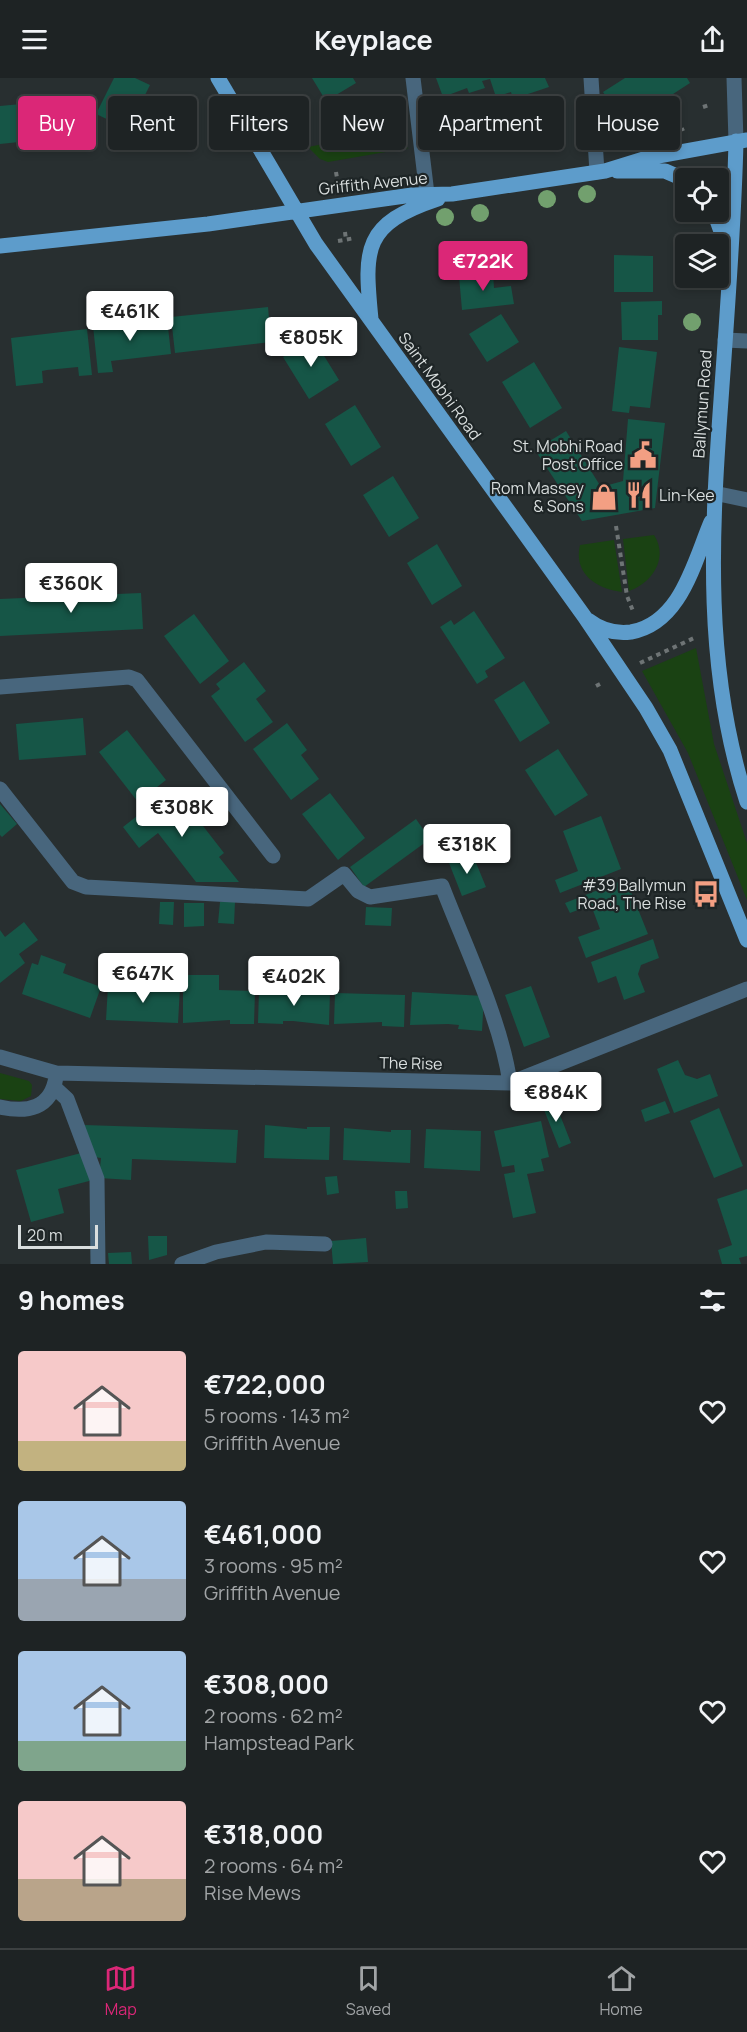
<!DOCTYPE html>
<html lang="en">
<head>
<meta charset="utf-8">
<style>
	:root { --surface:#1e2324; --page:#262b2c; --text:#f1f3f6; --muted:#a1a4a6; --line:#3c4041; --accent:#db2777 }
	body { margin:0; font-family:Manrope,sans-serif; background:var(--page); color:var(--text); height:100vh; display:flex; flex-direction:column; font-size:22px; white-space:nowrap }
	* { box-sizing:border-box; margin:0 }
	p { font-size:20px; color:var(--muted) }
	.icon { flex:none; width:33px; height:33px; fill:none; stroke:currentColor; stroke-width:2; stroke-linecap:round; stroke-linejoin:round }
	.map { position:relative; height:1186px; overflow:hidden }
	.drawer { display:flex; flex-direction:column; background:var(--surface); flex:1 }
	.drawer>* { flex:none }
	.hud { position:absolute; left:18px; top:18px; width:711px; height:54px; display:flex; gap:12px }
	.controls { position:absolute; left:675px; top:90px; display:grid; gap:12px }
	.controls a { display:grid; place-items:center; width:54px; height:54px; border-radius:6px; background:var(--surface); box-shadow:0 3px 9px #0003,0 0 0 2px var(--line); font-size:30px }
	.scale { position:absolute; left:18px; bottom:15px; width:80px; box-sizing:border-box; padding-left:6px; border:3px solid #d9dede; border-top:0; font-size:16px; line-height:21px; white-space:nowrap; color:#d9dede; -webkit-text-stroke:4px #1e2526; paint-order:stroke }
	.price { position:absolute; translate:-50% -51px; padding:0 14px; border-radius:6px; background:#fff; color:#222; font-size:20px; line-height:39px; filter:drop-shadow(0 2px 3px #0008) }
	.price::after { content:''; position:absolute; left:50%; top:36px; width:18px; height:14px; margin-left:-9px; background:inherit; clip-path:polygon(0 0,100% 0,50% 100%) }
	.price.selected { background:var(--accent); color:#fff }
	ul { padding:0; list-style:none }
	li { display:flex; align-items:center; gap:18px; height:150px; padding:0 18px }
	li span { display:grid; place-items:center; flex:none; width:168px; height:120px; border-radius:6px; color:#555 }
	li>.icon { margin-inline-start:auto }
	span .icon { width:72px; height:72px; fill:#fffc; stroke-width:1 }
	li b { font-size:26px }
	h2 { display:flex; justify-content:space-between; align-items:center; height:72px; padding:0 18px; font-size:26px }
	.chip { padding:0 21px; border-radius:6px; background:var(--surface); box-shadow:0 3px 9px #0003,0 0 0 2px var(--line); font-size:21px; line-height:54px }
	.chip.selected { background:var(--accent); color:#fff }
	header { display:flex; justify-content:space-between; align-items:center; height:78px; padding:0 18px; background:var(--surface); font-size:27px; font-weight:700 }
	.dock { display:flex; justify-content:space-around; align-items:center; height:84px; border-top:2px solid var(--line); background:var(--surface); font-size:16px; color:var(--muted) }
	.dock a { display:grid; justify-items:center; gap:3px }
	.dock .selected { color:var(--accent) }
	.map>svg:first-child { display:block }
</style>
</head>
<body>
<header><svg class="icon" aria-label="menu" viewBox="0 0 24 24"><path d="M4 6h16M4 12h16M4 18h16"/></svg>Keyplace<svg class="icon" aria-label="share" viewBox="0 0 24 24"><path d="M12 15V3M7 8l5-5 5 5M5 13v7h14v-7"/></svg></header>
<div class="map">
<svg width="747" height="1186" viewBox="0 0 747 1186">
	<rect width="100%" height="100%" fill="#282f30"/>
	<!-- green -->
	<path fill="#1a4213" d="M 349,61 L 409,70 L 328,84 L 320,81 L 308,69 Z
		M 654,457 C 669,480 652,505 629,513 L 623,461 Z
		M 614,462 L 622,514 C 597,511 573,496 580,467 Z
		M 696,570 L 714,666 L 747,765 L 747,822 L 688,675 L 642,593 Z
		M 0,995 L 29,1003 L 32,1007 L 31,1018 L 21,1023 L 0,1021 Z"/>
	<!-- building -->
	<path fill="#165647" d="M 114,0 L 135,0 L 150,7 L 128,51 L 96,36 Z
		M 312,0 L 353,0 L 356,5 L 326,23 Z
		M 436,0 L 545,0 L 549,9 L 513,21 L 511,14 L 496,19 L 490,1 L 482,3 L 485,10 L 469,15 L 467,10 L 443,19 Z
		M 625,0 L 687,0 L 690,5 L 653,29 L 647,22 L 636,29 L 632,25 L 617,35 L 603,14 Z
		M 53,23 L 57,60 L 0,66 L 0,28 Z
		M 614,177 L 653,178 L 653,214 L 614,214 Z
		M 493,195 L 494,210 L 511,208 L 514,226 L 462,232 L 459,198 Z
		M 662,223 L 662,237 L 658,237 L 658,262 L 622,262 L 621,224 Z
		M 268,229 L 271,264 L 175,275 L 171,239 Z
		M 501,236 L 519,264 L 487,284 L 469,256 Z
		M 167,240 L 171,276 L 111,283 L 113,294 L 98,295 L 93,248 Z
		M 87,251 L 92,297 L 79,298 L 78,289 L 47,292 L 42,293 L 43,305 L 16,308 L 11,260 Z
		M 313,260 L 339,302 L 309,321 L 283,279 Z
		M 619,269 L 657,274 L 650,330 L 630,328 L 629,335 L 612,333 Z
		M 534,284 L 562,330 L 530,350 L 502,304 Z
		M 355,327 L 381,369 L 351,388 L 325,346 Z
		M 628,341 L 665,345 L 655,430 L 582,443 L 535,372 L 566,353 L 601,409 L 623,403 Z
		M 393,398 L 419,440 L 389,459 L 363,417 Z
		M 437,466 L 462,508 L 432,527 L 407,485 Z
		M 141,515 L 143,551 L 0,558 L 0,521 Z
		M 474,533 L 505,580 L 485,593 L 488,599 L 477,606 L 440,549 L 451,542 L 454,547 Z
		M 194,536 L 229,583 L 200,606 L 164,558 Z
		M 244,584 L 266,613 L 256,621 L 273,644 L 245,664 L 211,618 L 220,611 L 216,606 Z
		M 524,603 L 550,645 L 520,664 L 494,622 Z
		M 83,640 L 86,677 L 19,682 L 16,646 Z
		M 287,645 L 307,672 L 301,677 L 319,701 L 291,722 L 253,671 Z
		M 127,652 L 166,702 L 138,724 L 99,674 Z
		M 558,671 L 588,717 L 555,738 L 525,692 Z
		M 170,712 L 176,720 L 179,717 L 224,775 L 219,779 L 239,804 L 196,804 L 158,755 L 139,770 L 123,749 Z
		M 330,715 L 365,760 L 338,782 L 302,736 Z
		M 0,726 L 17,746 L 2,759 L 0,757 Z
		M 601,738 L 621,791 L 560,815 L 555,802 L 578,793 L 563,753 Z
		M 416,741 L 430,761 L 364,809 L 350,789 Z
		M 472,775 L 486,809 L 462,818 L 449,785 Z
		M 626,801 L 648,856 L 586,880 L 578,859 L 600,851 L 591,827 L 570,835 L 565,825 Z
		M 160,824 L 174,824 L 173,847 L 159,846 Z
		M 220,824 L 235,824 L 234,846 L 218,845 Z
		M 184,825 L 204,825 L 204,848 L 184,849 Z
		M 366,829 L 392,830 L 391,848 L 365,847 Z
		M 24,844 L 38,862 L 19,876 L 25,885 L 0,905 L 0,852 L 5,859 Z
		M 653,861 L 659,880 L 641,887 L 638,896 L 645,914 L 624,922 L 616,898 L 598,905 L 591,884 Z
		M 41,877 L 66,886 L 63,895 L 101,909 L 90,940 L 22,916 L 32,885 L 38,887 Z
		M 183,897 L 219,897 L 219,912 L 255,913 L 254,946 L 230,946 L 230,942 L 183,945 Z
		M 108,908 L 180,910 L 178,945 L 106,942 Z
		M 531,908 L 550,959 L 524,969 L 505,917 Z
		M 259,912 L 330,914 L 329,947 L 293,943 L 283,943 L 283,946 L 258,945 Z
		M 412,914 L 484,918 L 482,953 L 458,951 L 459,947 L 448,946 L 410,947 Z
		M 335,915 L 405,917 L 404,949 L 382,948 L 382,944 L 334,946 Z
		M 678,982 L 685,997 L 697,1001 L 710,996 L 718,1018 L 674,1035 L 657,991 Z
		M 553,1019 L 571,1065 L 559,1070 L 541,1024 Z
		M 665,1023 L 670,1035 L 645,1044 L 641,1032 Z
		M 719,1030 L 743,1088 L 714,1100 L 690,1043 Z
		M 541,1043 L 549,1079 L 541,1081 L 544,1093 L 527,1096 L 536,1135 L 513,1140 L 504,1096 L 515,1094 L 514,1087 L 502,1089 L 494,1053 Z
		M 84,1047 L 238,1052 L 236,1085 L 132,1081 L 131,1102 L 99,1100 L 101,1080 L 94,1079 Z
		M 265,1047 L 307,1051 L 307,1049 L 330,1049 L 329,1082 L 264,1080 Z
		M 344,1050 L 391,1054 L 391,1052 L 411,1052 L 410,1085 L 343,1082 Z
		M 426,1051 L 481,1053 L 480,1093 L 424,1090 Z
		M 85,1074 L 93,1102 L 58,1111 L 64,1135 L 31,1144 L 16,1092 Z
		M 337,1098 L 339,1115 L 327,1117 L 325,1099 Z
		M 747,1111 L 747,1178 L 739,1180 L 741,1186 L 722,1186 L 718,1172 L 732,1167 L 717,1121 Z
		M 395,1113 L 407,1113 L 408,1130 L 396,1131 Z
		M 148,1158 L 167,1158 L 167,1177 L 149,1182 Z
		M 366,1160 L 368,1184 L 333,1186 L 331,1163 Z
		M 131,1174 L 132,1186 L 109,1186 L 108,1175 Z"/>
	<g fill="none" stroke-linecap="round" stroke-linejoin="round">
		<!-- path -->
		<path stroke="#6e7475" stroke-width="4" stroke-dasharray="4.5 4.5" stroke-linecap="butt" d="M 703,29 L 709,27
			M 678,42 L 683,53
			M 336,94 L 338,106
			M 345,154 L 346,162
			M 338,163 L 355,160
			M 616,448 L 627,518 L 633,533
			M 640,585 L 694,560
			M 596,608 L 600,606"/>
		<!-- minor -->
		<path stroke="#48667d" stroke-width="15" d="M 413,0 L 427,116
			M 591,0 L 597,94
			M 734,0 L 736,63
			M 725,262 L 747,263
			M 714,415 L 747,422
			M 0,609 L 129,599 L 137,602 L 273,778
			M 0,711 L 73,804 L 86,809 L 308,821 L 344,796 L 358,813 L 370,819 L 442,808 C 465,868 501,942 510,1005
			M 0,979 L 56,995 L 510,1005 L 747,911
			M 54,1009 L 67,1021 L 97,1101 L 98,1186
			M 0,1029 C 27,1035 51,1031 56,999
			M 182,1186 L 216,1174 L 266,1164 L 325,1166"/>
		<!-- major -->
		<path stroke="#5d9ccb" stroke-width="15" d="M 218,0 L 316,166 L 584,538 L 646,630 L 670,672 L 747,862
			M 736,63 C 734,150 727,236 721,322 C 711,459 704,592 747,724
			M 617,93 L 665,93 L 686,102
			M 714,134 L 728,173
			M 0,168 L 208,146 L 412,117 L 452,116 L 605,93 L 647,80 L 747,62
			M 371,241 C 364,170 363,146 438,121
			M 588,542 C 601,552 615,556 631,554 C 681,545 694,484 711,444"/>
	</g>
	<!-- trees -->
	<g fill="#72a06e">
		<circle cx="587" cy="116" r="9"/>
		<circle cx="547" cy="121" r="9"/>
		<circle cx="480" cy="135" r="9"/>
		<circle cx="445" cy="139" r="9"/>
		<circle cx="692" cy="244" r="9"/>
	</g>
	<!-- icons -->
	<defs>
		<symbol id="civic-bare" viewBox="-9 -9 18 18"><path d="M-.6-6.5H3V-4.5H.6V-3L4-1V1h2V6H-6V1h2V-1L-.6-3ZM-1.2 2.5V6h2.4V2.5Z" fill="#f39f83" stroke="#1e2526" stroke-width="2.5" paint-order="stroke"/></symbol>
		<symbol id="restaurant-bare" viewBox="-9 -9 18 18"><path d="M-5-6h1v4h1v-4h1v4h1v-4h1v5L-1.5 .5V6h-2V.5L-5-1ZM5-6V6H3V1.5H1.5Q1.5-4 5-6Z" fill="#f39f83" stroke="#1e2526" stroke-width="2.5" paint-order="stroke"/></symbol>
		<symbol id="shop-bare" viewBox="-9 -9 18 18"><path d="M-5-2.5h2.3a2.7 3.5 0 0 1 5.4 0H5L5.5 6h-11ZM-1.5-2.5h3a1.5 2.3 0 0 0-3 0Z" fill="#f39f83" stroke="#1e2526" stroke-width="2.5" paint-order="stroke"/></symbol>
		<symbol id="bus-bare" viewBox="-9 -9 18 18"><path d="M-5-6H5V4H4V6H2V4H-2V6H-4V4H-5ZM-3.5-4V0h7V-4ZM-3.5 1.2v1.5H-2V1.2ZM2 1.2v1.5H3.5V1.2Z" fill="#f39f83" stroke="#1e2526" stroke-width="2.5" paint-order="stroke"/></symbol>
	</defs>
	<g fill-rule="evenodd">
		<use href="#civic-bare" x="624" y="358" width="38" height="38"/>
		<use href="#restaurant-bare" x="620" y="398" width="38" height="38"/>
		<use href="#shop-bare" x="585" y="400" width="38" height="38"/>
		<use href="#bus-bare" x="687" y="797" width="38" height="38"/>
	</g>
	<g text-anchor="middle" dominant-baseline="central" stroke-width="4.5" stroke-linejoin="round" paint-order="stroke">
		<!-- street labels -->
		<g font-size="16" fill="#d9dede" stroke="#1e2526">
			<text transform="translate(373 105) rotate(-6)">Griffith Avenue</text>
			<text transform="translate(440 308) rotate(54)">Saint Mobhi Road</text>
			<text transform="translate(702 326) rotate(-86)">Ballymun Road</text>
			<text transform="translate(411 985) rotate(1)">The Rise</text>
		</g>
		<!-- poi labels -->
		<g font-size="16" fill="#d9dede" stroke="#1e2526" text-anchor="end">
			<text x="623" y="368">St. Mobhi Road<tspan x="623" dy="18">Post Office</tspan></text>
			<text x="584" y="410">Rom Massey<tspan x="584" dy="18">&amp; Sons</tspan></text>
			<text x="659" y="417" text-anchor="start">Lin-Kee</text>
			<text x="686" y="807">#39 Ballymun<tspan x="686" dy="18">Road, The Rise</tspan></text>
		</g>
	</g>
</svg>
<div class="controls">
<a><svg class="icon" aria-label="locate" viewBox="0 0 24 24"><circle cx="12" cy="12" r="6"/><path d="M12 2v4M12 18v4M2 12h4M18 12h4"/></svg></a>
<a><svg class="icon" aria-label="layers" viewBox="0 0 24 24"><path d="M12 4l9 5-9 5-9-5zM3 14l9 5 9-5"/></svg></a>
</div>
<div class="scale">20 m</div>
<b class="price selected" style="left:483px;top:214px">€722K</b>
<b class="price" style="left:130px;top:264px">€461K</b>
<b class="price" style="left:311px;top:290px">€805K</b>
<b class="price" style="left:71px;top:536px">€360K</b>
<b class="price" style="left:182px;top:760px">€308K</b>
<b class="price" style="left:467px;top:797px">€318K</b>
<b class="price" style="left:143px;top:926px">€647K</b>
<b class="price" style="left:294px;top:929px">€402K</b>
<b class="price" style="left:556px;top:1045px">€884K</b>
<div class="hud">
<a class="chip selected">Buy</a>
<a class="chip">Rent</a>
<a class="chip">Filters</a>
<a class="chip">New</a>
<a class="chip">Apartment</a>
<a class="chip">House</a>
</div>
</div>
<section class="drawer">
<h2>9 homes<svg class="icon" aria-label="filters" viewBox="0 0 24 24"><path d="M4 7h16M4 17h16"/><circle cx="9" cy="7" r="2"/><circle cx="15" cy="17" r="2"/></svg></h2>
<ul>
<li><span style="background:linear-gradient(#f6c9c9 75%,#c2b280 0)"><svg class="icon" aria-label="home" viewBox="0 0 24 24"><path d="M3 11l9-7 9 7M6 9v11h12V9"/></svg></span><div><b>€722,000</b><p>5 rooms · 143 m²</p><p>Griffith Avenue</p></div><svg class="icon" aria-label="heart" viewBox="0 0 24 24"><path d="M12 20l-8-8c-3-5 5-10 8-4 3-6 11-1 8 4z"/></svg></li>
<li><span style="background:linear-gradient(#a9c7e8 65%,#9aa5b1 0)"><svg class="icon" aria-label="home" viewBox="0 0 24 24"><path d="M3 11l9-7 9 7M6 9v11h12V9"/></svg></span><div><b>€461,000</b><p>3 rooms · 95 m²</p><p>Griffith Avenue</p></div><svg class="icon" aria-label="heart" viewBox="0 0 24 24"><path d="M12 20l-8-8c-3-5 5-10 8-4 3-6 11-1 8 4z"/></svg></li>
<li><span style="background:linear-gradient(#a9c7e8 75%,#7fa58c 0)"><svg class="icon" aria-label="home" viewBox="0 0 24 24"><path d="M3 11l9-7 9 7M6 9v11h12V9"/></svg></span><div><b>€308,000</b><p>2 rooms · 62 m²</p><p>Hampstead Park</p></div><svg class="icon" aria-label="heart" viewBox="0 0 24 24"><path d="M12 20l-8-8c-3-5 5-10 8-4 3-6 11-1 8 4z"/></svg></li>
<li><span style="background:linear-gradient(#f6c9c9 65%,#b9a48a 0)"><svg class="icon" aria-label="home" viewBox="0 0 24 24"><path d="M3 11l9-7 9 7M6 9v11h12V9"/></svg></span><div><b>€318,000</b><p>2 rooms · 64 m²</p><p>Rise Mews</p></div><svg class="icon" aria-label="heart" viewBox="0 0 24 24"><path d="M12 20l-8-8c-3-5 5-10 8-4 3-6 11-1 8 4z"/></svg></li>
</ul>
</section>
<nav class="dock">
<a class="selected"><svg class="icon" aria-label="map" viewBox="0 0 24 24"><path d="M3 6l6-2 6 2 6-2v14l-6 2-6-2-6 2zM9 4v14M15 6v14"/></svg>Map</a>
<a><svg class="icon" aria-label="saved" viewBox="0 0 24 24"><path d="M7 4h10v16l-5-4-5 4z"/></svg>Saved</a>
<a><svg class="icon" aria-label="home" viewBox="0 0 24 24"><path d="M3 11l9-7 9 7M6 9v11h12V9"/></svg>Home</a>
</nav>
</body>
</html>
